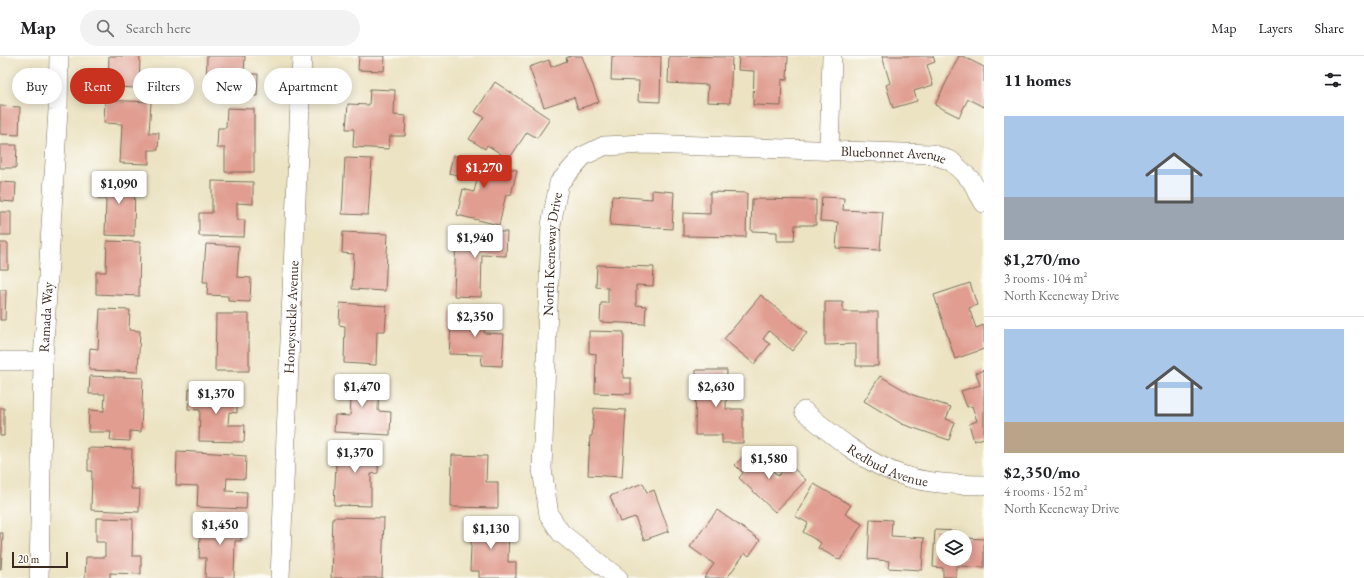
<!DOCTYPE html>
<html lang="en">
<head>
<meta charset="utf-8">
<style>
	:root { --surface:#fff; --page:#f2f2f2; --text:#202124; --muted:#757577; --line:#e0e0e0; --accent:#c8321e }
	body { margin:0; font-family:"EB Garamond",serif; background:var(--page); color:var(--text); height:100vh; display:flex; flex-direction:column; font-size:15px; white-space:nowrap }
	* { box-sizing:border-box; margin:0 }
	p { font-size:13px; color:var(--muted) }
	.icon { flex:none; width:22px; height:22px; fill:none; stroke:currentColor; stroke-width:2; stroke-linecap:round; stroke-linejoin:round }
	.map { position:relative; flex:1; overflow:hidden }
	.sheet { display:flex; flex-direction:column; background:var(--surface); width:380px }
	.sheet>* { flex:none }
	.hud { position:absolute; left:12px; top:12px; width:380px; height:36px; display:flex; gap:8px }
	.buttons { position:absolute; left:936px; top:474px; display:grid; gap:8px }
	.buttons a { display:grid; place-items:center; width:36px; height:36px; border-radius:50%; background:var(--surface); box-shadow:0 2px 10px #0003; font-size:20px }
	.scale { position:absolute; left:12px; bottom:10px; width:56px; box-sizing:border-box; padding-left:4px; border:2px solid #3b2a1e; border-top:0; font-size:11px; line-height:14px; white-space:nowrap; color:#3b2a1e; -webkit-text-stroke:3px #fdfcf7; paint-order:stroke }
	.price { position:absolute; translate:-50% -34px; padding:0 9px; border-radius:4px; background:#fff; color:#222; font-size:13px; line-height:26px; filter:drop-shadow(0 1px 2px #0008) }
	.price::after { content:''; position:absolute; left:50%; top:24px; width:12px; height:9px; margin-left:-6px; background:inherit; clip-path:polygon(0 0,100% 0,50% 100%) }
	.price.active { background:var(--accent); color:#fff }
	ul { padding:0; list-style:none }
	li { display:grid; align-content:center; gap:8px; height:212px; padding:0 20px }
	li+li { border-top:1px solid var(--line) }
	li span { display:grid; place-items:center; height:124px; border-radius:0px; color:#555 }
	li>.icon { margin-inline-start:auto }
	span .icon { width:72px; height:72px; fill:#fffc; stroke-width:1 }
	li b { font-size:17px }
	h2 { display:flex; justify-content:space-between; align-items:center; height:48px; padding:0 20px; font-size:17px }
	.pill { padding:0 14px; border-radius:18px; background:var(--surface); box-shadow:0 2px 10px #0003; font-size:14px; line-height:36px }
	.pill.active { background:var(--accent); color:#fff }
	header { display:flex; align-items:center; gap:24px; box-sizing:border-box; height:56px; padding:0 20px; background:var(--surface); border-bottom:1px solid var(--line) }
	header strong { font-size:19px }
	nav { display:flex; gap:22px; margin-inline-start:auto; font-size:14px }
	.search { width:280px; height:36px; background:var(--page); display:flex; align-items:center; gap:10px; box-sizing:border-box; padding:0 14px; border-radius:22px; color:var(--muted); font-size:15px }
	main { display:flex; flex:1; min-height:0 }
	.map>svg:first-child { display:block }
</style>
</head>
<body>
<header>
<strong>Map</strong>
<div class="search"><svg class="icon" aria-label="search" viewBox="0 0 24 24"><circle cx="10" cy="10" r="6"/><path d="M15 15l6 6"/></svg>Search here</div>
<nav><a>Map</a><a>Layers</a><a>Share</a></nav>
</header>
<main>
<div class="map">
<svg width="984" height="522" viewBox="0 0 984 522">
	<rect width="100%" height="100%" fill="#fdfcf7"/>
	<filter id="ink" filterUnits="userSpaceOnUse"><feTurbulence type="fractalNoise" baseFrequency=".025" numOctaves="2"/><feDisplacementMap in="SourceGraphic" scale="8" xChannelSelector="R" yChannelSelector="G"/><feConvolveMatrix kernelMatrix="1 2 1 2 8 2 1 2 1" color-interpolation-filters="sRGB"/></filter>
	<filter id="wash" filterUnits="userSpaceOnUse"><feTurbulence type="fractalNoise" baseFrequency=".012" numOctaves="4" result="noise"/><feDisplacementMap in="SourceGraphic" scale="16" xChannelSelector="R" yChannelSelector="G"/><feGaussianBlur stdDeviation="0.9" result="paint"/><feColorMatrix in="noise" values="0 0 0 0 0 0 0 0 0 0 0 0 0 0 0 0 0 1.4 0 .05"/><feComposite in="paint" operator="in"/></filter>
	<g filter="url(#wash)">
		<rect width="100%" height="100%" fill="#ece3c3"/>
		<g id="blocks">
			<!-- building -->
			<path fill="#e09d90" d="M 109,0 L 140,0 L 139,32 L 108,31 Z
				M 207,0 L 245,0 L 244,18 L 258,18 L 257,40 L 206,38 Z
				M 359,0 L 385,0 L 384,15 L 358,14 Z
				M 571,0 L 582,0 L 599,46 L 578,53 L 574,41 L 544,51 L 529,11 L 549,4 L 551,11 L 567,5 L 566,2 Z
				M 612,0 L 661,0 L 660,46 L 638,45 L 639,25 L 611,24 Z
				M 669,0 L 732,1 L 730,47 L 707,46 L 708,29 L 668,27 Z
				M 739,0 L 788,0 L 787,24 L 782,23 L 781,50 L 753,49 L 754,15 L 738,14 Z
				M 882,0 L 933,0 L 935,6 L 927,9 L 933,29 L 914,35 L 917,45 L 893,52 L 886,29 L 890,27 Z
				M 959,0 L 962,0 L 984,11 L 984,51 L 968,43 L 959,61 L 935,49 Z
				M 495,26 L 550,63 L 537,82 L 527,76 L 509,103 L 487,89 L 485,93 L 469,83 L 484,61 L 475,56 Z
				M 370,33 L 395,34 L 394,59 L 406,60 L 405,80 L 390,80 L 389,93 L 353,91 L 354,73 L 346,73 L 348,48 L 369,49 Z
				M 105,44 L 151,46 L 149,77 L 159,77 L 158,94 L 149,94 L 149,108 L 120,107 L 122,68 L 104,67 Z
				M 0,50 L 20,51 L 19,79 L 0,78 Z
				M 227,52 L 254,53 L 254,116 L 225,116 L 225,92 L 217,92 L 218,72 L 226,72 Z
				M 0,89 L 17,89 L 16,112 L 0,112 Z
				M 453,99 L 517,114 L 511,139 L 506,138 L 499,169 L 457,159 L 463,133 L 474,136 L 477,124 L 449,117 Z
				M 345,102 L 372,103 L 368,159 L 342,158 Z
				M 100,120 L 135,121 L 134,180 L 105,179 L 106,143 L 99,143 Z
				M 212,125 L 253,126 L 253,148 L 237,147 L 237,164 L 245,164 L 244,181 L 199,180 L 199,157 L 212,157 Z
				M 0,126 L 16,127 L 15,146 L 0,145 Z
				M 652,134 L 674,136 L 672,173 L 610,169 L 612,140 L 652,143 Z
				M 710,136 L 747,137 L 746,181 L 683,180 L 683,157 L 710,158 Z
				M 822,141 L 844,142 L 843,154 L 883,156 L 880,194 L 836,192 L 838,166 L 820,165 Z
				M 752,143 L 816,144 L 816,169 L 795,169 L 794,185 L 777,185 L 777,176 L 751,175 Z
				M 0,156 L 11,156 L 11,179 L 0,179 Z
				M 456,175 L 507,176 L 506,200 L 482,199 L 481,241 L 454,240 Z
				M 343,176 L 388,178 L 385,235 L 352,233 L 354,198 L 342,197 Z
				M 107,185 L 140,186 L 139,240 L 96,238 L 96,216 L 106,216 Z
				M 0,187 L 8,187 L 8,213 L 0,213 Z
				M 206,188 L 239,190 L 237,221 L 251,222 L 250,246 L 228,245 L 228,240 L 207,239 L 208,226 L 203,226 Z
				M 597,209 L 654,211 L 653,230 L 636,229 L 636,249 L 646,250 L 645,268 L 600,266 L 601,247 L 608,247 L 608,232 L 596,231 Z
				M 970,227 L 977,249 L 969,252 L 976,272 L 984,269 L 984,293 L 955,303 L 934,239 Z
				M 0,234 L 6,234 L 5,264 L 0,264 Z
				M 761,239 L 807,277 L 792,295 L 769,275 L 763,283 L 770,288 L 754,308 L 724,283 Z
				M 825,246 L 843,246 L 843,256 L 878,256 L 878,310 L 856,310 L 856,288 L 825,289 Z
				M 340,247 L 387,250 L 385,275 L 377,275 L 376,309 L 344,307 L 345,270 L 339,269 Z
				M 100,253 L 130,254 L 129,274 L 140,275 L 138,316 L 89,314 L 90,292 L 98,293 Z
				M 452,254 L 485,255 L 484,277 L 504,278 L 502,310 L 481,309 L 482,299 L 449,298 Z
				M 216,258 L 249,258 L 249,315 L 215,315 Z
				M 589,275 L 624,276 L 623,322 L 631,322 L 631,338 L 595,337 L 596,298 L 589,297 Z
				M 696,314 L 727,314 L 726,353 L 743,353 L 743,387 L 722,387 L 722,379 L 695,379 Z
				M 984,314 L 984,382 L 974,385 L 969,368 L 977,365 L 972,350 L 967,351 L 961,335 L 980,329 L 976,317 Z
				M 90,320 L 143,322 L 141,376 L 130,375 L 130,385 L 110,384 L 111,376 L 88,376 L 89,354 L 104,355 L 105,338 L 89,338 Z
				M 880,320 L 913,339 L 951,351 L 946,363 L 955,366 L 949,384 L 902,368 L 864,345 Z
				M 337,321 L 379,323 L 378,355 L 391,356 L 390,379 L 334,376 L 335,359 L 350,360 L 351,344 L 336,343 Z
				M 189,333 L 237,334 L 237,357 L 229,356 L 228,369 L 245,369 L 244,386 L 199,385 L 200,354 L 188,353 Z
				M 0,352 L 4,352 L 4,380 L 0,380 Z
				M 594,352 L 626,354 L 622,421 L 588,419 L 590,380 L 592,380 Z
				M 337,388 L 379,389 L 378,417 L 371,418 L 371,450 L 334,449 Z
				M 88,392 L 132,393 L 131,433 L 140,433 L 139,456 L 91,454 L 92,415 L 88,415 Z
				M 750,393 L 778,420 L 789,408 L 806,424 L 775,456 L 739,422 L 743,417 L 735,409 Z
				M 177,395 L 233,398 L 233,399 L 246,400 L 245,423 L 227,422 L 226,435 L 247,436 L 246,453 L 197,451 L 198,430 L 176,429 Z
				M 452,399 L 487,400 L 486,426 L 498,426 L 498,452 L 451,451 Z
				M 643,427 L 647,437 L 654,434 L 669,475 L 644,484 L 635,461 L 620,466 L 610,440 Z
				M 814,428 L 851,449 L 845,458 L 862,468 L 840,504 L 818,492 L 821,487 L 803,476 L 808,467 L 795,460 Z
				M 717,454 L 760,484 L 749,500 L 745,497 L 727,522 L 704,522 L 714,508 L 690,491 Z
				M 207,460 L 242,461 L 241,485 L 235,485 L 234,522 L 205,522 L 206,502 L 199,502 L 200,478 L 207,478 Z
				M 333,461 L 384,462 L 382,522 L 331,522 Z
				M 96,462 L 133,463 L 132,500 L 141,500 L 141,518 L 110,517 L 110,522 L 85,522 L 86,501 L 105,501 L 105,486 L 96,486 Z
				M 870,463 L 892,464 L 891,480 L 924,482 L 922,514 L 888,512 L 889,505 L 868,503 Z
				M 472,465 L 509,466 L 508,506 L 516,506 L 516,522 L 479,522 L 479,515 L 470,515 Z
				M 935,474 L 957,475 L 956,481 L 943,481 L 943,503 L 965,503 L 965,482 L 984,483 L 984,511 L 956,510 L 956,521 L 943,521 L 943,512 L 933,511 Z
				M 0,477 L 3,477 L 1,513 L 0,513 Z"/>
		</g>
	</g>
	<g filter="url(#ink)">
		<use href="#blocks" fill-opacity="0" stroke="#796b58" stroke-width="1"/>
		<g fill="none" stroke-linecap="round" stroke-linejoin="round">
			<defs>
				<g id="street">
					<path d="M 829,95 L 832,0"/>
					<path d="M 0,305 L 43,305"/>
					<path id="s1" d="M 804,355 C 831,378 867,408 902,419 C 927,428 957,429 984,429"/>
					<path id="s2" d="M 39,522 L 43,305 L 58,54 L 59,0"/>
					<path id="s3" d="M 280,522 L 302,0"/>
					<path id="s4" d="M 618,522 L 561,477 L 549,459 L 542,413 L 551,169 L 559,127 L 583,100 L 604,90 L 645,88 L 932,98 L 951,105 L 971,124 L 984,147"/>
				</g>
			</defs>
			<!-- street casing -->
			<use href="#street" stroke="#796b58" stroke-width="20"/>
			<!-- street -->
			<use href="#street" stroke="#fff" stroke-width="19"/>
		</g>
	</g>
	<g text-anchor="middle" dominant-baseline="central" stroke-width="3" stroke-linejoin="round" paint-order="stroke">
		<!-- street labels -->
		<g font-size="14" fill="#3b2a1e" stroke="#fdfcf7">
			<text stroke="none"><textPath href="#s4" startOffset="777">Bluebonnet Avenue</textPath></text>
			<text stroke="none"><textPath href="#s4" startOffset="356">North Keeneway Drive</textPath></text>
			<text stroke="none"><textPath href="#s2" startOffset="261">Ramada Way</textPath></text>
			<text stroke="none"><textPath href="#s3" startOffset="261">Honeysuckle Avenue</textPath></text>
			<text stroke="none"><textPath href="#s1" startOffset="101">Redbud Avenue</textPath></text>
		</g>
	</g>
</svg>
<div class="buttons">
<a><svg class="icon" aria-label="layers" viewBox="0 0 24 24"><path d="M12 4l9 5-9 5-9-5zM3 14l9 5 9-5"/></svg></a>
</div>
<div class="scale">20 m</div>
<b class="price active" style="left:484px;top:133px">$1,270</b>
<b class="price" style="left:119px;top:149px">$1,090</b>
<b class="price" style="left:475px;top:203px">$1,940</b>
<b class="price" style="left:475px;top:282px">$2,350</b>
<b class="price" style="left:362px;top:352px">$1,470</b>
<b class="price" style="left:716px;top:352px">$2,630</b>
<b class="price" style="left:216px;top:359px">$1,370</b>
<b class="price" style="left:355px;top:418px">$1,370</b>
<b class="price" style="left:769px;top:424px">$1,580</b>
<b class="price" style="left:220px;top:490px">$1,450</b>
<b class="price" style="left:491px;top:494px">$1,130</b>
<div class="hud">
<a class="pill">Buy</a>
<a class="pill active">Rent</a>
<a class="pill">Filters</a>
<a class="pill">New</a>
<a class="pill">Apartment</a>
</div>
</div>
<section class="sheet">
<h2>11 homes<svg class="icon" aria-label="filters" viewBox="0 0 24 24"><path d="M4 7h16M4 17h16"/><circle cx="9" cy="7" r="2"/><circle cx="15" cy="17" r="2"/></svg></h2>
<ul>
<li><span style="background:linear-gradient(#a9c7e8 65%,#9aa5b1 0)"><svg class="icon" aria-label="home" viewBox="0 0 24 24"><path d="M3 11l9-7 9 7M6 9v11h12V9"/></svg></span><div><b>$1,270/mo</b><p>3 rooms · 104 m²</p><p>North Keeneway Drive</p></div></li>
<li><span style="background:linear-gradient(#a9c7e8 75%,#b9a48a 0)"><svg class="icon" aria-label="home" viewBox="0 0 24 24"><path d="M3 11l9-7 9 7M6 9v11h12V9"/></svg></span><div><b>$2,350/mo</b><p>4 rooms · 152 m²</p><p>North Keeneway Drive</p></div></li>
</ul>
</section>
</main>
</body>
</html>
